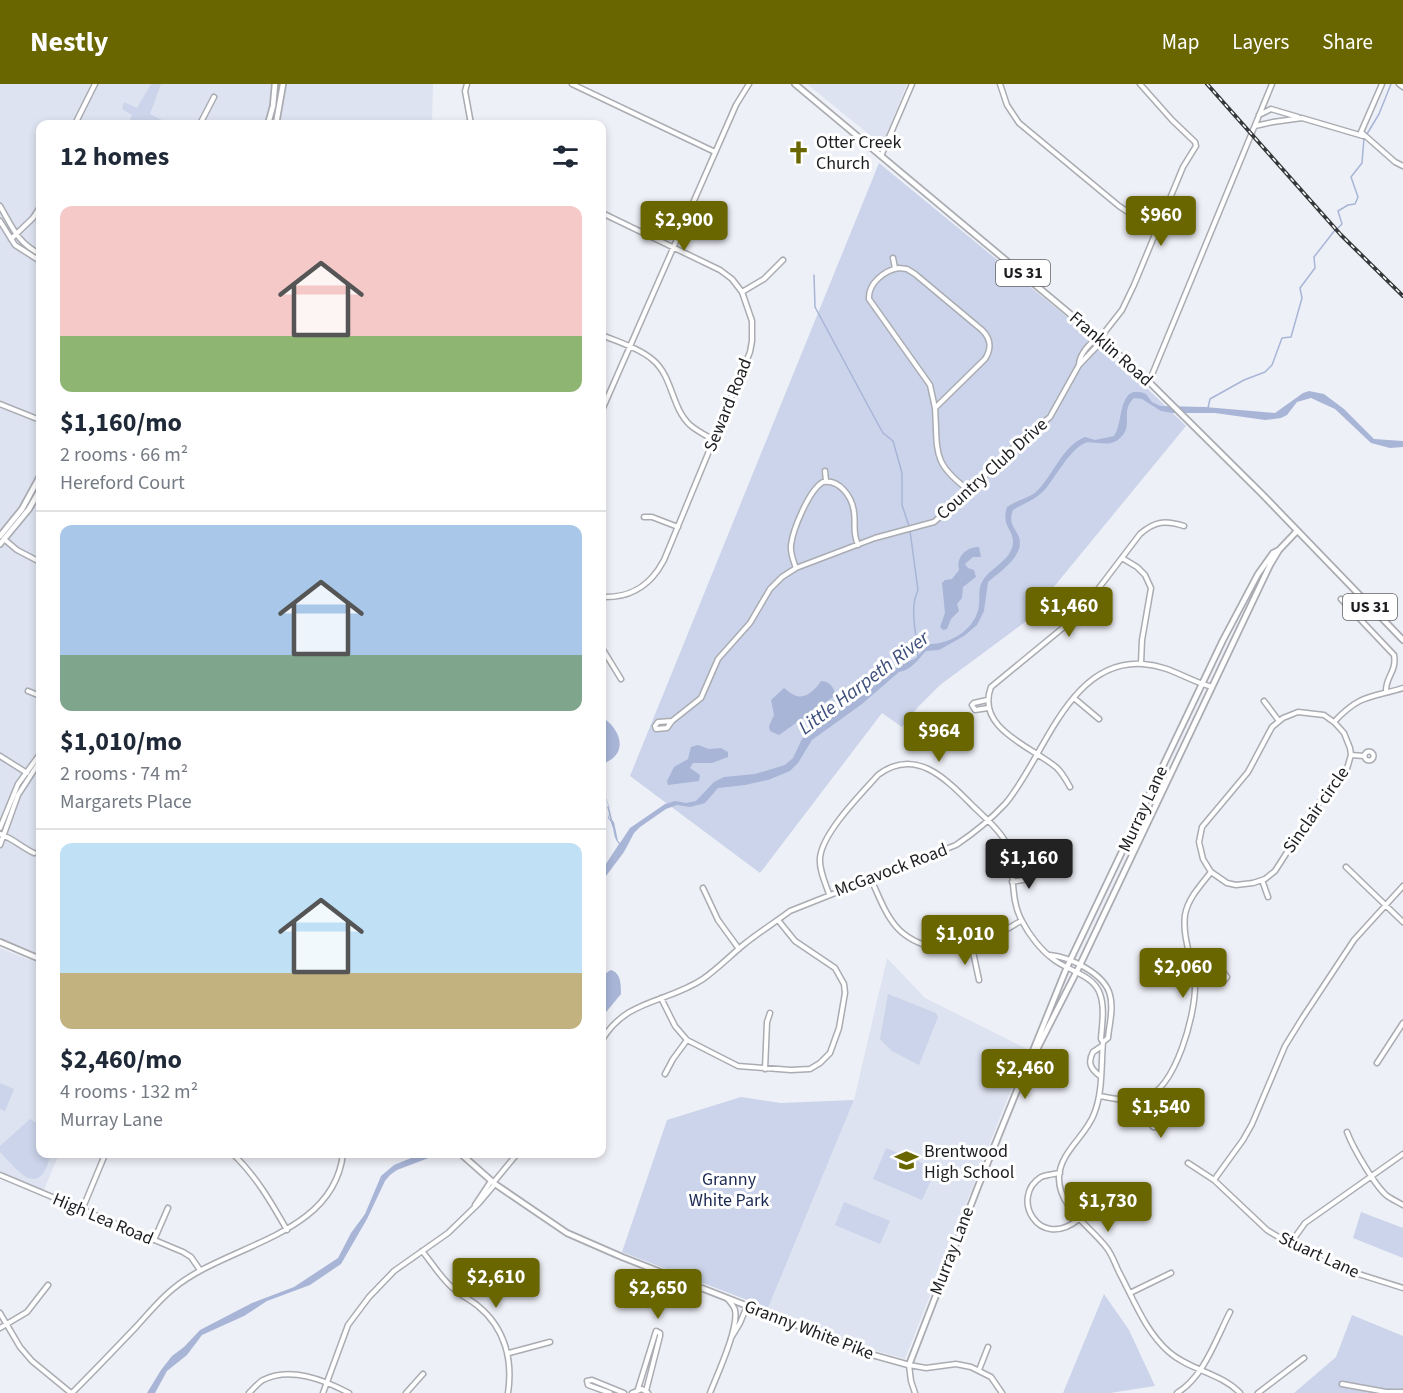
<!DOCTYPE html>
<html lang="en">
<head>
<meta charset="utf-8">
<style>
	:root { --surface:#fff; --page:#f6f6f7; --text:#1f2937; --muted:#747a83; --line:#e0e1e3; --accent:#696600 }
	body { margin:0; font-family:"Source Sans 3",sans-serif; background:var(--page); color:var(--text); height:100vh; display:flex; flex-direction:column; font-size:22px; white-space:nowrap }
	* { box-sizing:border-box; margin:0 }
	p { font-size:20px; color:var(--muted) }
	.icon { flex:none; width:33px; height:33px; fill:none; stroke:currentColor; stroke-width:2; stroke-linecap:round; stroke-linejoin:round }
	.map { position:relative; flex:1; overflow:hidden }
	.side { position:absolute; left:36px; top:36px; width:570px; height:1038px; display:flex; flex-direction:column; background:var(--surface); border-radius:12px; box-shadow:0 3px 9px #0003 }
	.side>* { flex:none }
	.price { position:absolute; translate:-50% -51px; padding:0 14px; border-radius:6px; background:var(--accent); color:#fff; font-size:20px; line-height:39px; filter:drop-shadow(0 2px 3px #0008) }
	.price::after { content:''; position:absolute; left:50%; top:36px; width:18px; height:14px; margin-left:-9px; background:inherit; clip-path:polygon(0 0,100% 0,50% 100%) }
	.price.selected { background:#222; color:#fff }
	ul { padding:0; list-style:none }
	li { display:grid; align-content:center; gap:12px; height:318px; padding:0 24px }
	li+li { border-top:2px solid var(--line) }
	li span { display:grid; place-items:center; height:186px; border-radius:12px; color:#555 }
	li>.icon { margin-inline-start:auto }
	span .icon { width:108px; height:108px; fill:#fffc; stroke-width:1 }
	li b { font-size:26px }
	h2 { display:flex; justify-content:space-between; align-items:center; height:72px; padding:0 24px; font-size:26px }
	header { display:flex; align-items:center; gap:36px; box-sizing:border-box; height:84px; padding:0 30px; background:var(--accent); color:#fff }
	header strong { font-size:28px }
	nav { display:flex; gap:33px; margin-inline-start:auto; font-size:21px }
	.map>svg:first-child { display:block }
</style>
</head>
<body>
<header>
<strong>Nestly</strong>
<nav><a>Map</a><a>Layers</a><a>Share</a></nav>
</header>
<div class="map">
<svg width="1403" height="1309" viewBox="0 0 1403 1309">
	<rect width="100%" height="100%" fill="#eef0f7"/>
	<!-- built -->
	<path fill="#dde3f0" d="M 0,0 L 433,0 L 432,40 L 40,40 L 40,870 L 0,854 Z
		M 807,0 L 907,0 L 882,61 Z
		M 0,864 L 40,880 L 40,1070 L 59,1070 L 43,1108 L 0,1091 Z
		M 887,874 L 925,914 L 1027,965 L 905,1275 L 866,1264 L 768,1224 L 854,1016 Z"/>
	<!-- green -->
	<path fill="#cbd4ea" d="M 151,0 L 161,0 L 150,30 L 162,36 L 160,40 L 154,40 L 143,36 L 141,40 L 128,40 L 132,31 L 122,25 L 124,18 L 137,24 Z
		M 879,79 L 1089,251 L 1119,277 L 1186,342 L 1025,538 L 940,601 L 918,623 L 902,643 L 882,629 L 760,789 L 630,692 Z
		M 888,910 L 936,929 L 938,933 L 919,981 L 892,967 L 880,955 Z
		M 0,999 L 14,1005 L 5,1027 L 0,1025 Z
		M 741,1013 L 781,1019 L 854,1016 L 768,1224 L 622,1168 L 667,1036 Z
		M 30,1035 L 40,1041 L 40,1070 L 51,1070 C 39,1116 19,1088 0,1068 L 0,1062 Z
		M 886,1064 L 936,1085 L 922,1116 L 873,1095 Z
		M 844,1118 L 890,1137 L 880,1160 L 835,1141 Z
		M 1361,1128 L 1403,1144 L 1403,1174 L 1353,1154 Z
		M 1104,1210 L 1129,1246 L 1155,1302 L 1110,1309 L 1063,1309 Z
		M 1352,1231 L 1403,1252 L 1403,1309 L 1294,1309 L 1336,1273 Z"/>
	<!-- water -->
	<path fill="#a8b5d7" d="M 1309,307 L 1324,310 L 1344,325 L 1374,355 L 1403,357 L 1403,363 L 1390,364 L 1371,359 L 1335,325 L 1311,314 L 1297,318 L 1287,331 L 1281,334 L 1265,336 L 1215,329 L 1173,329 L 1161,327 L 1142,315 L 1134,314 C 1120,327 1133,340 1122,352 C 1110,367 1092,354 1083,360 C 1069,368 1057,390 1047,403 C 1038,415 1024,419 1013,426 C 1009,437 1012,440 1017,449 C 1029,469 1001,487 988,498 L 984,527 L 977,541 L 964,552 L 939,566 L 926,567 C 918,575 912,586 899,588 L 862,620 L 812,656 L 798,679 L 790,687 L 768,696 L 745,701 L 718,704 L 705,719 L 690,723 L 677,721 L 666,725 L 640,743 L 634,749 L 624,768 L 606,792 L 602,813 L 602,786 L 619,760 C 611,751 616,743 608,734 L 610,726 L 602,705 L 605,708 C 605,718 613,723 609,734 L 614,738 L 618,757 L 620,759 L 630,744 L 665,720 L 675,717 L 686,719 L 696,717 L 714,698 L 724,693 L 755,690 L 785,681 L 793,674 L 802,655 L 810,646 L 835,630 L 840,623 L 879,599 L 893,585 L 916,574 L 929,560 C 950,561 977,544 979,521 C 980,513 978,505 982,498 C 990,483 1012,477 1013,458 C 1013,444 1001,443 1007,423 C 1015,417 1029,414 1036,408 C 1053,392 1062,362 1085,353 L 1095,356 L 1114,352 C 1124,339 1117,298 1146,310 L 1152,318 L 1160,322 L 1205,323 L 1275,329 L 1303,309 Z
		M 979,463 L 981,473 L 973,473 L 965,480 L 968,484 L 974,486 L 976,493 L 963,503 L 962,514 L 957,520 L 959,527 L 951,535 L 947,545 L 943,546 L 940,543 L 945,529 L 942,499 L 945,496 L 952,495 L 959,486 C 956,473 966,463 979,463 Z
		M 821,597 C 829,597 833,602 835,609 L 833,613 L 779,651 L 770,647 L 769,642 L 774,631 L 771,616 L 784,604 C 787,606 792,611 797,612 C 806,615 817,604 821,597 Z
		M 602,633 C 622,646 629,671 602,680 Z
		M 698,661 L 709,665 L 721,664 L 728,668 L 728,673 L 712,679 L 693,679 L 690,684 L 700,691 L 699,697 L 668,701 L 667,697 L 674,683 L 688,675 L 691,663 Z
		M 611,886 C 621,889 621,901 621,910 L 602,933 C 601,919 596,892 611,886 Z
		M 421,1070 L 439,1070 L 397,1086 L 390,1091 L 385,1097 L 367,1135 L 341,1180 L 310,1201 L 267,1217 L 244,1232 L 202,1251 L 187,1271 L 167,1287 L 155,1309 L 147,1309 L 161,1286 L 172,1272 L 184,1263 L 200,1246 L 252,1219 L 294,1203 L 338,1174 L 351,1149 L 365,1130 L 381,1092 L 394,1081 Z"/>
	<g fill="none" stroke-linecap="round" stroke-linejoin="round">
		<!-- stream -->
		<path stroke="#a8b5d7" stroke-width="1.5" d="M 1367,50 L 1379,30 L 1391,0
			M 1338,144 L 1342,140 L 1338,127 L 1348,121 L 1355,120 L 1358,113 L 1351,93 L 1362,79 L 1364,54
			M 814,191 L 815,223 L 872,329 L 883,349 L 893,357 L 902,389 L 902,421 L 909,442
			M 1208,324 L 1210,315 L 1244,296 L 1265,288 L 1272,281 L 1282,254 L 1291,253 L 1302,214 L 1300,204 L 1315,184 L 1314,173 L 1335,146
			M 910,447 L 918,506 C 910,523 915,543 917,561
			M 917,564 L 918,573
			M 608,723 L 613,742"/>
		<defs>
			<path id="minor" d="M 467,0 L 465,7 L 471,40
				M 572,0 L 715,68
				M 1000,0 L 1007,21 L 1019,39 L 1119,122 L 1137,134 L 1158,144
				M 1382,0 L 1361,48 L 1395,78 L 1403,82
				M 1399,0 L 1403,3
				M 1259,31 L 1271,25 L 1298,33
				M 75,40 L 95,0
				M 200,40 L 214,13
				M 1255,42 L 1273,38 L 1302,34 L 1363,52
				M 881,72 L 912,0
				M 0,122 C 13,144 17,158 40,170
				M 602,129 L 720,186 L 732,195 L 742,208 L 752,237 L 752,257 L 750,268 L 664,476 L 658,486 C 644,506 626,514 602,513
				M 0,137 L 15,161 L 40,177
				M 11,155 L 33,134 L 40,123
				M 893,174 L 895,184
				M 899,184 L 907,185 L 915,190 L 982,246 C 991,255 992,264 985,275 L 935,324 L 930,301 L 869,215 C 868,199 885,186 899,184 Z
				M 742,208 L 764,195 L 783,176
				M 602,251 C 618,258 639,264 653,276 C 673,293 671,323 690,341 C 697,347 705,351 714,356
				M 1100,254 C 1090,257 1079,271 1079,281 L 1099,260 L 1100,254 L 1122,226 L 1134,201 L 1183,83 L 1196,62 L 1195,58 L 1172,36 L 1140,0
				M 1149,298 L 1272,0
				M 0,320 L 40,336
				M 935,324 C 938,368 931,379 970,407
				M 602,326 L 736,21 L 749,0
				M 825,387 L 826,397
				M 644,433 L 652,433 L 678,443
				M 4,455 L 17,466 L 40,478
				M 1122,474 L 1137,483 L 1145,491 L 1151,504 L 1142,556 L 1141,579
				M 796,484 C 793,476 790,469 791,461 C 793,445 809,406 823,398 C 839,395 852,412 854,428 C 856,441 852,447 858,461
				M 1341,515 L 1394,571 C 1397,588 1385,593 1386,608
				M 602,564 L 621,595
				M 28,607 L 40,612
				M 1074,614 L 1099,635
				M 987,616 L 974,619 L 972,621 L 975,626 L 988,624
				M 1264,617 L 1279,637
				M 1298,628 L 1324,631 L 1335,639 L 1344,649 L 1350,664 L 1351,671 L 1346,688 L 1318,720 L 1275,787 L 1265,795 L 1253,799 L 1236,801 L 1227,799 L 1211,788 L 1203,775 L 1199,758 L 1202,743 L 1248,688 L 1272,643 L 1283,634 Z
				M 672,637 L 667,644 L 656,645 L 655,642 L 658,638 L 672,637 L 701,614 L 718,575 L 750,539 L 770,505 L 782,493 L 796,484 L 875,454 L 934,438 L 970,407 L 1008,368 L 1050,333 L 1079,281
				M 1334,638 C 1360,610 1370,614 1403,604
				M1364.5 672a4.5 4.5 0 1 1 9 0a4.5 4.5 0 1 1-9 0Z
				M 1351,671 L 1364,672
				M 0,672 L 27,689
				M 1070,703 C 1066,696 1063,690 1057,684 C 1033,663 975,645 991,603 L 1070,538 L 1089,517 L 1140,450 C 1155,437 1165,436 1184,442
				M 0,744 L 18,700 L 40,670
				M 0,750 C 14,755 21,763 34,769
				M 0,761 L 18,711 L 40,677
				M 1346,783 L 1403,838
				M 871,795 C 887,831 894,855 936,864 C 948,867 961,867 973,863 C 989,857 1006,845 1021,837
				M 1262,796 L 1268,813
				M 1012,798 L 1028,795 L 1036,789
				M 703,804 L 718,836 L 739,865
				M 829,810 C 825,798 819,786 820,774 C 822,749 861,710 878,691 C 916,662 947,696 974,723 C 984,733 998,744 1005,757 C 1017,782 1008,812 1022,837 C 1029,851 1041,866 1053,875 C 1068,887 1094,891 1100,910 C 1105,924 1102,940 1101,955 L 1103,958 L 1108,954 C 1109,941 1114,925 1110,911 C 1105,890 1070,873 1050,871
				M 972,863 L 979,896
				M 938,865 L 940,845
				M 1194,895 C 1205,894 1211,898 1223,898 L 1227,893 C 1223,885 1215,887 1207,890 L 1205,894
				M 661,914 L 675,942 L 687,956 L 738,982 L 791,986 L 810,985 L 820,979 L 830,969 L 839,944 L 845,909 L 844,900 L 835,884 L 795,857 L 778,836
				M 602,956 C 626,915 667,919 703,895 C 716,886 729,873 742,862 C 758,849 774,839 790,827 L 956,761 C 974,749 990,736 1005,720 C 1044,675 1068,575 1143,580 C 1171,582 1186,596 1212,603
				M 1103,958 C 1101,981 1103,1008 1094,1030 C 1086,1052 1060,1068 1059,1093 C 1058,1123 1090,1142 1106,1163 C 1112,1170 1115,1180 1119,1188 C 1134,1216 1145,1247 1169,1268 C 1189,1286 1221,1289 1240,1309
				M 1377,979 L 1403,939
				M 765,985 L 767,938 L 770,929
				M 665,990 L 673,975 L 687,956
				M 1100,992 C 1091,985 1087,979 1093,968 L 1102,962
				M 1099,1012 C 1113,1014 1130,1019 1145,1014 C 1176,1004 1196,929 1195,900 C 1193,877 1182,854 1185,831 C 1188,814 1201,801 1211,788
				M 1146,1013 L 1152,1026 L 1149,1033 L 1153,1043 L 1160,1044 L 1163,1040 L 1158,1026 L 1152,1026
				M 1347,1048 C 1353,1064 1374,1100 1386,1111 C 1391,1115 1398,1118 1403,1121
				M 233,1070 C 256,1092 271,1118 287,1146
				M 1188,1079 L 1214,1096 L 1267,1146 L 1290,1160 L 1330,1181 L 1403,1204
				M 1060,1089 C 1054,1090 1046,1091 1041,1093 C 1009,1113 1039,1168 1079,1135
				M 0,1091 L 183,1168 L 191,1173 L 200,1186
				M 1214,1096 L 1243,1056 L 1252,1040 L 1285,962 L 1303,933 L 1354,856 L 1403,802
				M 493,1099 L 517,1070
				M 475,1121 L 491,1097
				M 82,1126 L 104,1073
				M 154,1156 L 168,1124
				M 1290,1160 L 1305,1139 L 1403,1070
				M 422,1167 C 433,1180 442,1196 455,1206 C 462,1212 471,1216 478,1222 C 505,1244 513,1276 508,1309
				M 1130,1209 L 1171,1189
				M 0,1229 L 20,1263 L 32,1277 L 71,1309
				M 0,1244 L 27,1228 L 48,1201
				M 731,1254 L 740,1239 L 747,1222
				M 509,1269 L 550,1258
				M 979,1286 L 988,1263
				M 1342,1300 L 1386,1308 L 1403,1308
				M 638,1305 L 656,1247 L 660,1249 L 660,1252 L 646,1307
				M 72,1309 C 94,1287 115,1265 136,1243 C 148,1230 160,1215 174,1204 C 227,1160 333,1153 343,1070
				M 249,1309 C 253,1305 258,1299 263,1296 C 290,1282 324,1296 349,1309
				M 323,1309 L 348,1241 L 369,1213 L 394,1187 L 448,1149 L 479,1119 L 495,1100
				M 406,1309 L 423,1290
				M 610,1309 L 588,1301 L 587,1297 L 592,1296 L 624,1309
				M 632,1309 L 642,1305 L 648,1309
				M 710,1309 C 717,1291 739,1244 735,1226 C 734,1222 730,1218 727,1214
				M 915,1309 L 911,1297 L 909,1281 L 926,1284 L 956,1280 L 971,1283 L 991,1293 L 1002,1309
				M 1177,1309 C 1204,1293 1216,1255 1230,1228
				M 1258,1309 L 1304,1274"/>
			<path id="major" d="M 795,0 L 1136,285 L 1262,410 L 1403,556
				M 268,40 L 273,22 L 275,0
				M 276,40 L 283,0
				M 0,452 L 22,425 L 40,392
				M 0,460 L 29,425 L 40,406
				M 0,858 L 40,875
				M 1031,977 L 1080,881 L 1270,481 L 1279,466 L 1297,447
				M 461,1070 L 495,1100 L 567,1149 L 622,1173 L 873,1271 L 909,1281 L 979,1100 L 1067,883 L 1223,556 L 1258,490 L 1273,469 L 1279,466"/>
		</defs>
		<!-- minor casing -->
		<use href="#minor" stroke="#aaacb2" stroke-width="7"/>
		<!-- major casing -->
		<use href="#major" stroke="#aaacb2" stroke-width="8"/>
		<!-- minor -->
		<use href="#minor" stroke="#fff" stroke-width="4"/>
		<!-- major -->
		<use href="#major" stroke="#fff" stroke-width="4.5"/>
		<defs>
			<path id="rail" d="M 1207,0 L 1341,151 L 1403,212"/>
		</defs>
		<!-- rail casing -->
		<use href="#rail" stroke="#36383b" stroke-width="4"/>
		<!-- rail -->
		<use href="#rail" stroke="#fff" stroke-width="1.5" stroke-dasharray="4.5" stroke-linecap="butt"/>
	</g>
	<!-- icons -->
	<defs>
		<symbol id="church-bare" viewBox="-9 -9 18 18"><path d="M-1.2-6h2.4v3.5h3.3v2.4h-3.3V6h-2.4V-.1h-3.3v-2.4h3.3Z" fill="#696600" stroke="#fff" stroke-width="2.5" paint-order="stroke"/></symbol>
		<symbol id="school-bare" viewBox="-9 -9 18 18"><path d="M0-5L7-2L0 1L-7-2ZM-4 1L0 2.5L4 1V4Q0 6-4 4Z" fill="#696600" stroke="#fff" stroke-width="2.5" paint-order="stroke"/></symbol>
	</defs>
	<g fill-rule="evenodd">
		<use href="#church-bare" x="782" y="52" width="33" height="33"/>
		<use href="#school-bare" x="890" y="1060" width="33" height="33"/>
	</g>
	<g text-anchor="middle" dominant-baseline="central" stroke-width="6" stroke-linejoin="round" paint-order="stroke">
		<!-- shield labels -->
		<g fill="#fff" stroke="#616264" stroke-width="1.5">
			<rect x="996" y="176" width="54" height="26" rx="4.5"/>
			<rect x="1343" y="510" width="54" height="26" rx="4.5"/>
		</g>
		<g font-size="16" font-weight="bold" fill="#1d1e21">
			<text x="1023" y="189">US 31</text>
			<text x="1370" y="523">US 31</text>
		</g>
		<!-- poi labels -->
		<g font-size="18" fill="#1d1e21" stroke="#fff" text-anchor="start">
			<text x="816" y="58">Otter Creek<tspan x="816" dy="21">Church</tspan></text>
			<text x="924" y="1067">Brentwood<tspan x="924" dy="21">High School</tspan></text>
		</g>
		<!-- street labels -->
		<g font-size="18" fill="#1d1e21" stroke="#fff">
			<text transform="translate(1111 265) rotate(41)">Franklin Road</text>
			<text transform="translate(728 321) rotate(-68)">Seward Road</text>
			<text transform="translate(992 385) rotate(-42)">Country Club Drive</text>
			<text transform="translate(1143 725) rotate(-65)">Murray Lane</text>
			<text transform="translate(1316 726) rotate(-55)">Sinclair circle</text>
			<text transform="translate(891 786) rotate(-21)">McGavock Road</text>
			<text transform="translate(103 1135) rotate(23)">High Lea Road</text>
			<text transform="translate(952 1167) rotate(-69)">Murray Lane</text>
			<text transform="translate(1319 1171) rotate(25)">Stuart Lane</text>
			<text transform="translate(809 1246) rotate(21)">Granny White Pike</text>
		</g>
		<!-- park labels -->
		<g font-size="18" fill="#1b2953" stroke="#fff">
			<text x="729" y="1095">Granny<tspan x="729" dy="21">White Park</tspan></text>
		</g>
		<!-- water labels -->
		<g font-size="20" font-style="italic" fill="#3d4e7c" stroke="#fff">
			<text transform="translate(864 599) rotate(-37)">Little Harpeth River</text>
		</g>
	</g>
</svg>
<b class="price" style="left:1161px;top:163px">$960</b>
<b class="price" style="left:684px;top:168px">$2,900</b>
<b class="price" style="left:1069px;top:554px">$1,460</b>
<b class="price" style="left:939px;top:679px">$964</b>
<b class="price selected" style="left:1029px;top:806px">$1,160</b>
<b class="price" style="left:965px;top:882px">$1,010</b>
<b class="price" style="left:1183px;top:915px">$2,060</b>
<b class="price" style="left:1025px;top:1016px">$2,460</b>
<b class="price" style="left:1161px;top:1055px">$1,540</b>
<b class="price" style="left:1108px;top:1149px">$1,730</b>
<b class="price" style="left:496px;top:1225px">$2,610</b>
<b class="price" style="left:658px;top:1236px">$2,650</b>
<section class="side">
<h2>12 homes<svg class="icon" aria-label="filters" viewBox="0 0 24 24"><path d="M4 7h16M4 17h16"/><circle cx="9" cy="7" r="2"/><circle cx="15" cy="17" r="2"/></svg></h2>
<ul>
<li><span style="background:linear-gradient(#f6c9c9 70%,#8fb573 0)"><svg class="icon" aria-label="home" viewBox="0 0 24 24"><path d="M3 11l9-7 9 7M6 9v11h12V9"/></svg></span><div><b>$1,160/mo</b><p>2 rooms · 66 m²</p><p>Hereford Court</p></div></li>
<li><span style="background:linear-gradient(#a9c7e8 70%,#7fa58c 0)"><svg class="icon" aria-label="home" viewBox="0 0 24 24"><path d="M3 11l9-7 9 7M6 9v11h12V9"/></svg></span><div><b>$1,010/mo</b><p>2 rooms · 74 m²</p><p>Margarets Place</p></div></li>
<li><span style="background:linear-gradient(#bfe0f5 70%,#c2b280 0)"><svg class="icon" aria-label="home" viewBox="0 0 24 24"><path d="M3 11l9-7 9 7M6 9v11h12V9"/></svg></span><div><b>$2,460/mo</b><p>4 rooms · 132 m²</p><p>Murray Lane</p></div></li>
</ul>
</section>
</div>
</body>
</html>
